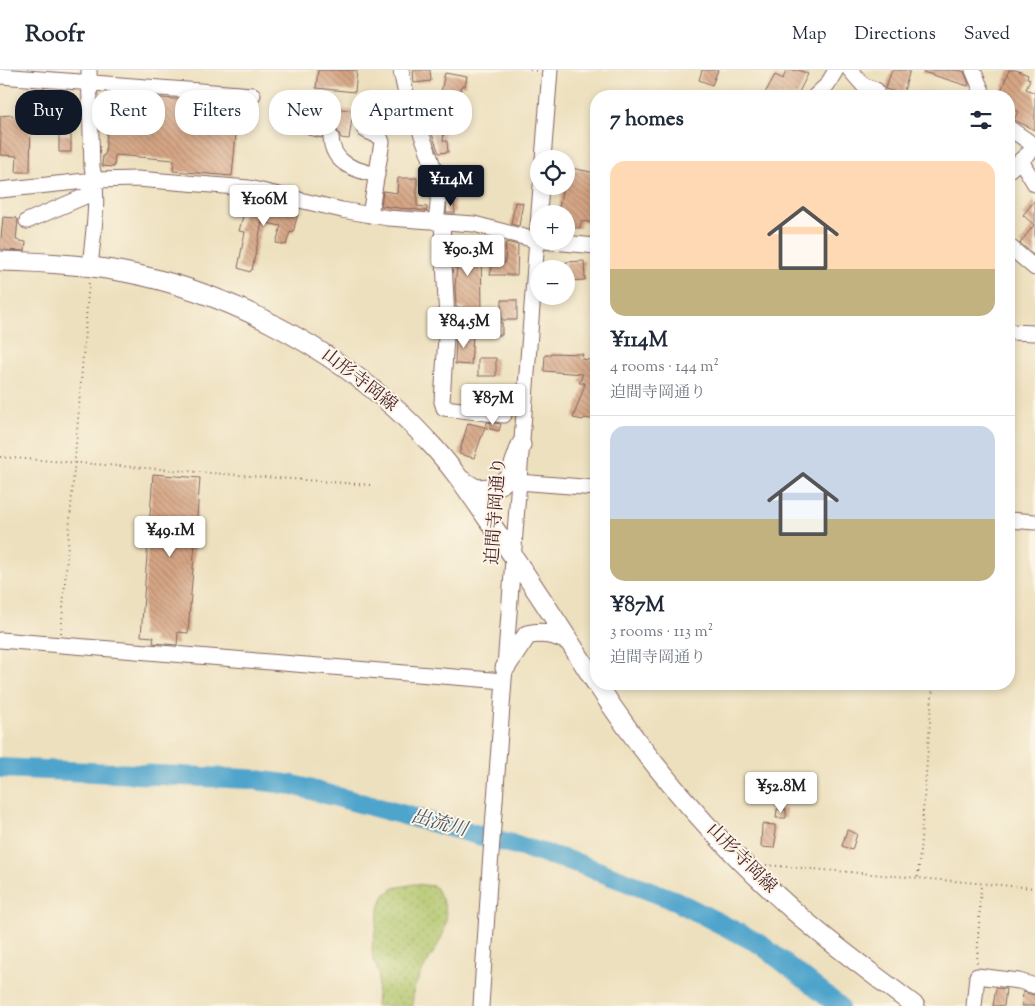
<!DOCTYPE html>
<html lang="en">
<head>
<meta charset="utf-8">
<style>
	:root { --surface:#fff; --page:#f6f6f7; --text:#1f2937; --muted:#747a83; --line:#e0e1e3; --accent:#111827 }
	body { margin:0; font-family:"Sorts Mill Goudy","Noto Serif JP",serif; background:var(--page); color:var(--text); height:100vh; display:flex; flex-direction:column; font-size:19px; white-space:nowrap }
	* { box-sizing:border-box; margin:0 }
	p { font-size:16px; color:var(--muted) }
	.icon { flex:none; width:28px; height:28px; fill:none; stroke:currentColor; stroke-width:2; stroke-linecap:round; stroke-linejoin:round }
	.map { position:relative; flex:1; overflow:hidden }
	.details { position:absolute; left:590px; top:20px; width:425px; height:600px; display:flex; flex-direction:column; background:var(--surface); border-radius:20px; box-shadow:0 2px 8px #0003 }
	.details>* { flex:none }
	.banner { position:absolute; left:15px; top:20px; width:475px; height:45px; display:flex; gap:10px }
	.buttons { position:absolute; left:530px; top:80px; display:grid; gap:10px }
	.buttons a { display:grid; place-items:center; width:45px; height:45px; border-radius:50%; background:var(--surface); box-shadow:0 2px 8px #0003; font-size:25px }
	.price { position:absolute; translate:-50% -42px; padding:0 11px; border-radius:5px; background:#fff; color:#222; font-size:16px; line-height:32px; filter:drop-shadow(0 1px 2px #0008) }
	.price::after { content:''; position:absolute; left:50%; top:30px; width:15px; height:11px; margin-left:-8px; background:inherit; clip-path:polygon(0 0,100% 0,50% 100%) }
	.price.active { background:var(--accent); color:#fff }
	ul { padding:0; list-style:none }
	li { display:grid; align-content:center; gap:10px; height:265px; padding:0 20px }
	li+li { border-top:1px solid var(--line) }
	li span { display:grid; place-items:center; height:155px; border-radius:15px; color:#555 }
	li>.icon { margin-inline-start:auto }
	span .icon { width:90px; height:90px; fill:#fffc; stroke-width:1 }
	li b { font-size:21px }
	h2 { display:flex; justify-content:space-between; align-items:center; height:60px; padding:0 20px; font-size:21px }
	.chip { padding:0 18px; border-radius:20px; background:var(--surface); box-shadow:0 2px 8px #0003; font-size:18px; line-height:45px }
	.chip.active { background:var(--accent); color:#fff }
	header { display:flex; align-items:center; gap:30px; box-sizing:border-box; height:70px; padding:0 25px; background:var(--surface); border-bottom:1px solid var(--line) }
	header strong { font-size:24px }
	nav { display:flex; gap:28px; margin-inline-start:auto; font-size:18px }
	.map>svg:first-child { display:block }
</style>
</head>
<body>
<header>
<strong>Roofr</strong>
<nav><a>Map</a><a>Directions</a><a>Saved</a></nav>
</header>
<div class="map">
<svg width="1035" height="936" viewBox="0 0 1035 936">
	<defs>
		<pattern id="park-dots" width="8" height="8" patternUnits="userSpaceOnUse" patternTransform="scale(1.25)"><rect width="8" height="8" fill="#b0c56a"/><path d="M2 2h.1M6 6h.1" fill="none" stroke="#919f57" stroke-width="1.8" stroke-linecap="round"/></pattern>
		<pattern id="building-back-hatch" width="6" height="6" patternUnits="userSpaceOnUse" patternTransform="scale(1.25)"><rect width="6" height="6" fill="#d6a685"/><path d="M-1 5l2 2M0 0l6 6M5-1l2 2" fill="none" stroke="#b0876d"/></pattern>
	</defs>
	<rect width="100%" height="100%" fill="#fcf5e5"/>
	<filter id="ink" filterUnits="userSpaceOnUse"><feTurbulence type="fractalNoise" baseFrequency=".02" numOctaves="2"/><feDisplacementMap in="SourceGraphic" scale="10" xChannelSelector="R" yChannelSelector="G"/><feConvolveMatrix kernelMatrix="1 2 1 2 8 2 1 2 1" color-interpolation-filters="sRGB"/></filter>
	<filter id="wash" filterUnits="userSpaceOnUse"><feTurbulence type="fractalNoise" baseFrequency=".0096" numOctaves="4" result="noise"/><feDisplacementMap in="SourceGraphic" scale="20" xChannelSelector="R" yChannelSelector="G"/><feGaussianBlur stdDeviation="1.12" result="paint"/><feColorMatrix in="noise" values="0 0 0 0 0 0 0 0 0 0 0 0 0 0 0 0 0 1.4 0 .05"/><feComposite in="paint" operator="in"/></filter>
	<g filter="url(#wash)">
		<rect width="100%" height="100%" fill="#ede0be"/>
		<!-- park -->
		<path fill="url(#park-dots)" stroke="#7d724a" d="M 414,814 L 434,816 C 465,858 429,879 415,917 C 412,922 413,930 413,936 L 376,936 L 379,903 L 373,889 L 372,878 L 380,835 L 385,825 L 394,818 Z"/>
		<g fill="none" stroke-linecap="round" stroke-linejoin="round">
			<!-- river -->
			<path stroke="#50a4cc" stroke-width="20" d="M 0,698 L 249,709 L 293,715 L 512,774 L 577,793 L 674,830 L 760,874 L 839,936"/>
		</g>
		<g id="blocks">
			<!-- building -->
			<path fill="url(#building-back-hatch)" d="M 318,0 L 357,0 L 355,22 L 316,18 Z
				M 413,0 L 430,0 L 431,11 L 414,13 Z
				M 702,0 L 718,0 L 712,15 L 699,10 Z
				M 786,0 L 799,0 L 808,4 L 797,26 L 770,26 L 765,23 L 775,5 L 783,9 Z
				M 892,0 L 910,0 L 903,24 L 885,19 Z
				M 923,0 L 958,0 L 964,2 L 969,14 L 968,16 L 923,2 Z
				M 1009,0 L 1016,0 L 1028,5 L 1027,8 L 1030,9 L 1026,19 L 1035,23 L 1035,60 L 1014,50 L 1018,41 L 1009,40 L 1009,26 L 999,26 Z
				M 445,3 L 467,7 L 465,16 L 461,16 L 459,24 L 448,22 L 443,71 L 447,71 L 448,82 L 439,83 L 428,53 L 434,53 Z
				M 110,24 L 239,34 L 232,106 L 173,101 L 174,90 L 115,85 L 114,97 L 102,96 L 103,85 L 105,85 Z
				M 313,34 L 353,41 L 349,69 L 341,68 L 338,61 L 330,58 L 325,60 L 322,68 L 308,65 Z
				M 10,45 L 31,47 L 30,102 L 16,102 L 17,86 L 0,85 L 1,63 L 0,63 L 0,46 Z
				M 59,65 L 71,65 L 71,82 L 59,82 Z
				M 566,97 L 596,103 L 596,153 L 581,151 L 580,158 L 566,157 L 567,145 L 558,143 L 563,116 L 566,116 Z
				M 398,108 L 417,108 L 417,136 L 427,137 L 427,141 L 381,136 L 383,121 L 397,123 Z
				M 248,127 L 299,139 L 293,163 L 290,162 L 286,175 L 276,173 L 281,156 L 262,152 L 252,200 L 251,200 L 250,202 L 238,198 L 245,162 L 239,161 Z
				M 454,130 L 455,143 L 446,143 L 447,131 Z
				M 1035,130 L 1035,186 L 1020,173 L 1034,155 L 1023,145 Z
				M 515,132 L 523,133 L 519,156 L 511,154 Z
				M 3,147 L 16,148 L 18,150 L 16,170 L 26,172 L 25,181 L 3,180 L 0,178 Z
				M 506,172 L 518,175 L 517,205 L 490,205 L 493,193 L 505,193 Z
				M 481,174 L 482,242 L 465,241 L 465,238 L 456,237 L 455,216 L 457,197 L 454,198 L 453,175 Z
				M 584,191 L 585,210 L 566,211 L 566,192 Z
				M 502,230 L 517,230 L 517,250 L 501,250 Z
				M 483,252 L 502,252 L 502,265 L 483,264 Z
				M 456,264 L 473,265 L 471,295 L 455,294 Z
				M 551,283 L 583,284 L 582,289 L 596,291 L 596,350 L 584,348 L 583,350 L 573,348 L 583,320 L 585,313 L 579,313 L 583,304 L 544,301 L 545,285 L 550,285 Z
				M 478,288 L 496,288 L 496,306 L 478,306 Z
				M 487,352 L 501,354 L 499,361 L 486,358 Z
				M 468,353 L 485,357 L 474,388 L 459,384 Z
				M 153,404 L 200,408 L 188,563 L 178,562 L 177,575 L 153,573 L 154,567 L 141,566 Z
				M 777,739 L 786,739 L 786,748 L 776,748 Z
				M 762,754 L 775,755 L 775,766 L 776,766 L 774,778 L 761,777 Z
				M 847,760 L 857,764 L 852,780 L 842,776 Z
				M 996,918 L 1006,919 L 1004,936 L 993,936 Z
				M 1023,922 L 1035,925 L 1035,936 L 1022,936 Z"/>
		</g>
	</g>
	<g filter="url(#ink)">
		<use href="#blocks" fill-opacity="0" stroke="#83635e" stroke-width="1"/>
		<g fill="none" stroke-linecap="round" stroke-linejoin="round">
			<defs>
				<path id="minor" d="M 89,0 L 92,97 C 100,129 93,164 90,197
					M 401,0 C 403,9 404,18 407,26 C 419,65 448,110 435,152
					M 850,0 L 863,15 L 876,20
					M 973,0 L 984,26
					M 0,6 L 253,25
					M 815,26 L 827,15 L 836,0
					M 1009,58 L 1035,76
					M 365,60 L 380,67 L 382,72 L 370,145
					M 331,67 C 332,94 355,100 377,105
					M 543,89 L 550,0
					M 1021,91 L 1035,114
					M 1009,100 L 1035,78
					M 0,120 L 95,110 L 137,109 L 249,118 L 342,140 L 388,148 L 474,154 L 539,171
					M 27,151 L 95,122
					M 442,152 L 447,250 L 442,332 L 444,338 L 504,345
					M 542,171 L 596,176
					M 1009,176 L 1035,198
					M 1009,262 L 1035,263
					M 518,412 L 596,418
					M 1009,450 L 1035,452
					M 0,570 L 504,611
					M 481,936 L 490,797 L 541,116
					M 974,936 L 977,906 L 1019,911 L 1035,916"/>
				<path id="major" d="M 0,191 C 41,192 83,194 124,202 C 236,223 351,287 428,371 C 451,395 470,423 489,451 C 526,504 561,558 596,613
					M 461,410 L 476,419 L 491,418 L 501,414 L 510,406 L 521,375
					M 505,598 L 527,565 C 543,561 555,564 569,571
					M 597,614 C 652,699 720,775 795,842 C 833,876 875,905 915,936"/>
			</defs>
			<!-- minor casing -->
			<use href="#minor" stroke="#83635e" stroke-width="17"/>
			<!-- major casing -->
			<use href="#major" stroke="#83635e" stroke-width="21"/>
			<!-- path -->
			<path stroke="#83635e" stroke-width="2" stroke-dasharray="1 4" stroke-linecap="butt" d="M 530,0 L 537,1
				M 0,387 L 371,415
				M 61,563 L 89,211
				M 766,795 L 1035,818
				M 918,807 L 933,614
				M 977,893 L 981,814"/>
			<!-- minor -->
			<use href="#minor" stroke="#fff" stroke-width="15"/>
			<!-- major -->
			<use href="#major" stroke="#fff" stroke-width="19"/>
		</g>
	</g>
	<g text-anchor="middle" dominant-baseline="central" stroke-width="4" stroke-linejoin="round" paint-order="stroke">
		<!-- street labels -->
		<g font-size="18" fill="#4a1f2b" stroke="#fcf5e5">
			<text transform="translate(359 311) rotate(38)">山形寺岡線</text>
			<text transform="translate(497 441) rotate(-86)">迫間寺岡通り</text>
			<text transform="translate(741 789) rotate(45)">山形寺岡線</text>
		</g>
		<!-- water labels -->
		<g font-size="19" font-style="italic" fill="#4c546b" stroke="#fcf5e5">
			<text transform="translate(439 754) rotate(15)">出流川</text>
		</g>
	</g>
</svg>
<div class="buttons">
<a><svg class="icon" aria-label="locate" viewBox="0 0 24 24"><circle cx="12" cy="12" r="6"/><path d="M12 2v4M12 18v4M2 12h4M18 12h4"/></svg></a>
<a>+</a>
<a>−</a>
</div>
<b class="price active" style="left:451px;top:137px">¥114M</b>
<b class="price" style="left:264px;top:157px">¥106M</b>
<b class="price" style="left:468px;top:207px">¥90.3M</b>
<b class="price" style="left:464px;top:279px">¥84.5M</b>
<b class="price" style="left:493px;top:356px">¥87M</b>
<b class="price" style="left:170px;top:488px">¥49.1M</b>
<b class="price" style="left:781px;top:744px">¥52.8M</b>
<div class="banner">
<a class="chip active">Buy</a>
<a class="chip">Rent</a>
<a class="chip">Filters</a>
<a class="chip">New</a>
<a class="chip">Apartment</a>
</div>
<section class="details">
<h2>7 homes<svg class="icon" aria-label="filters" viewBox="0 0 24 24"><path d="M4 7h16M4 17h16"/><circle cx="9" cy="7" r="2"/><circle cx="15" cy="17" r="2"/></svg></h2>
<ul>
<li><span style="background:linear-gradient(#ffd9b3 70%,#c2b280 0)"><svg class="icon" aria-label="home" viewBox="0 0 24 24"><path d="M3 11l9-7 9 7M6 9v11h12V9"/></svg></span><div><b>¥114M</b><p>4 rooms · 144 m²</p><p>迫間寺岡通り</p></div></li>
<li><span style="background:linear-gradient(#c9d6e8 60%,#c2b280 0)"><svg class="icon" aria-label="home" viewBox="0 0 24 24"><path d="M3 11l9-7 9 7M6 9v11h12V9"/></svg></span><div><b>¥87M</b><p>3 rooms · 113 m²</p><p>迫間寺岡通り</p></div></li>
</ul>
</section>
</div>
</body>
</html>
